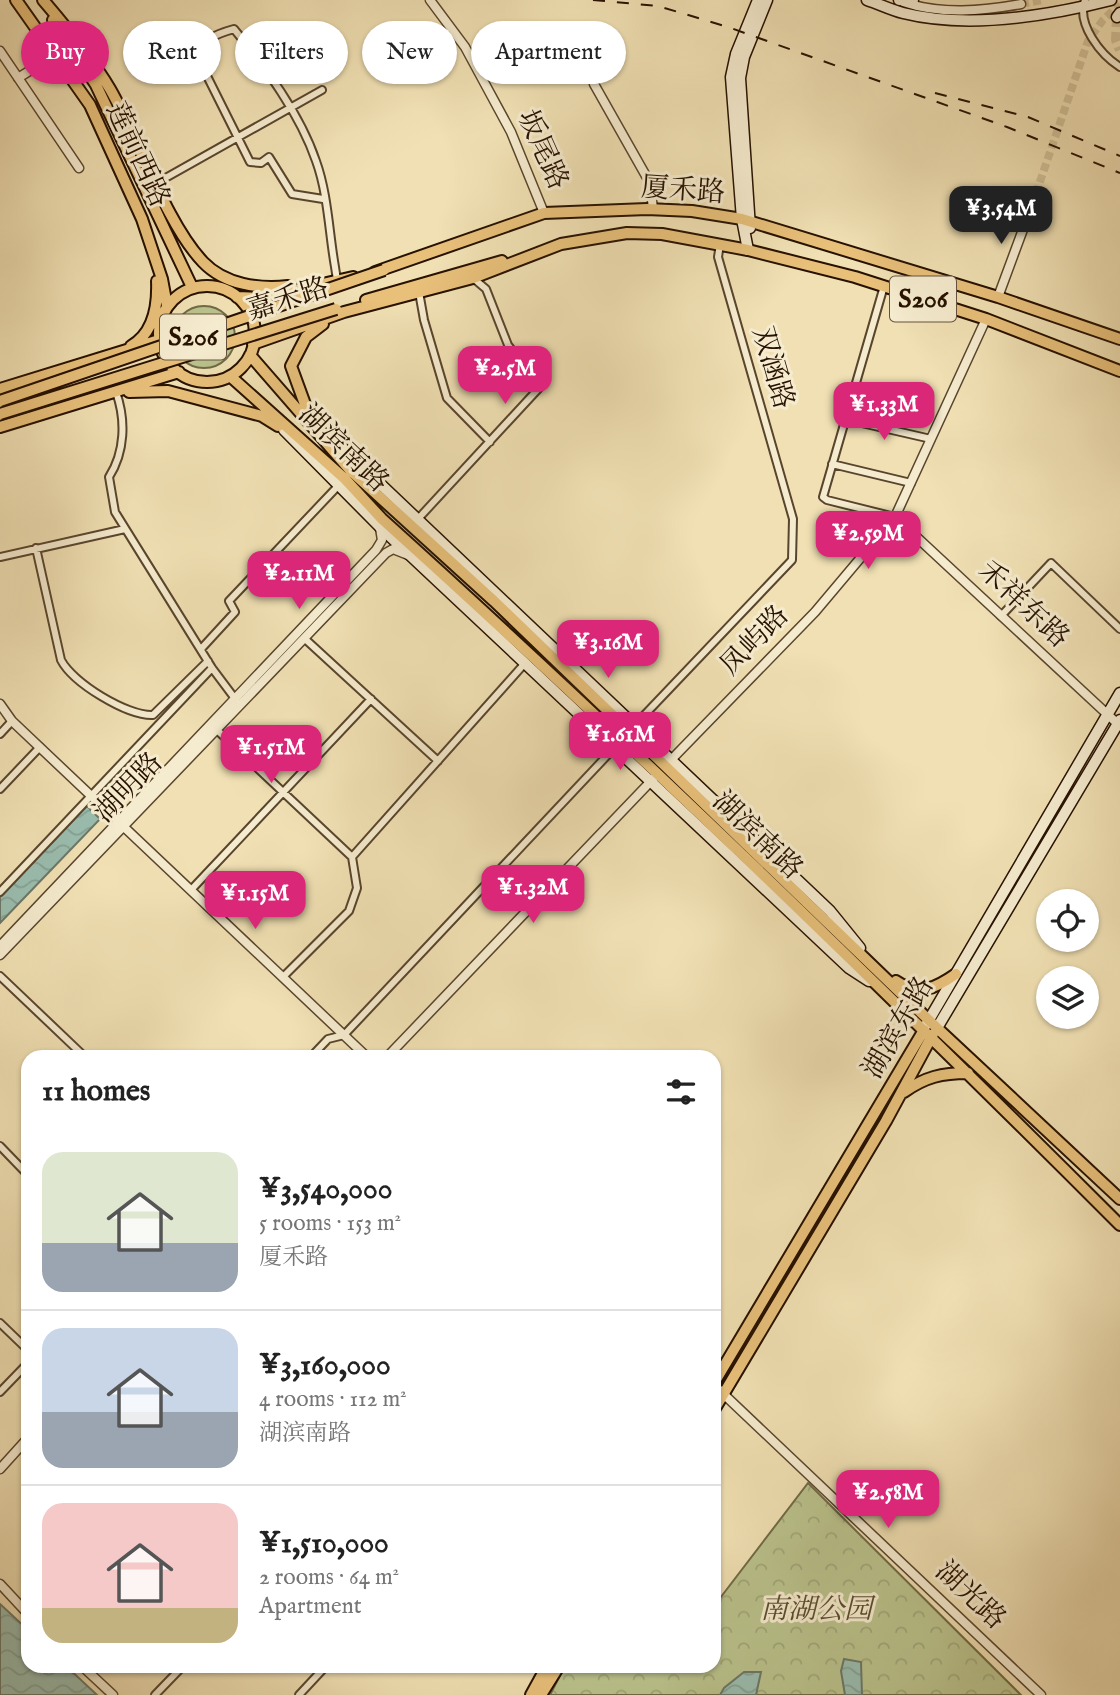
<!DOCTYPE html>
<html lang="en">
<head>
<meta charset="utf-8">
<style>
	:root { --surface:#fff; --page:#f6f6f6; --text:#222; --muted:#767676; --line:#e0e0e0; --accent:#db2777 }
	body { margin:0; font-family:"IM FELL English","Noto Serif SC",serif; background:var(--page); color:var(--text); height:100vh; display:flex; flex-direction:column; font-size:26px; white-space:nowrap }
	* { box-sizing:border-box; margin:0 }
	p { font-size:23px; color:var(--muted) }
	.icon { flex:none; width:38px; height:38px; fill:none; stroke:currentColor; stroke-width:2; stroke-linecap:round; stroke-linejoin:round }
	.map { position:relative; flex:1; overflow:hidden }
	.side { position:absolute; left:21px; top:1050px; width:700px; height:623px; display:flex; flex-direction:column; background:var(--surface); border-radius:21px; box-shadow:0 2px 5px #0004 }
	.side>* { flex:none }
	.banner { position:absolute; left:21px; top:21px; width:700px; height:63px; display:flex; gap:14px }
	.controls { position:absolute; left:1036px; top:889px; display:grid; gap:14px }
	.controls a { display:grid; place-items:center; width:63px; height:63px; border-radius:50%; background:var(--surface); box-shadow:0 2px 5px #0004; font-size:35px }
	.price { position:absolute; translate:-50% -60px; padding:0 16px; border-radius:14px; background:var(--accent); color:#fff; font-size:23px; line-height:46px; filter:drop-shadow(0 2px 4px #0008) }
	.price::after { content:''; position:absolute; left:50%; top:42px; width:21px; height:16px; margin-left:-10px; background:inherit; clip-path:polygon(0 0,100% 0,50% 100%) }
	.price.current { background:#222; color:#fff }
	ul { padding:0; list-style:none }
	li { display:flex; align-items:center; gap:21px; height:175px; padding:0 21px }
	li+li { border-top:2px solid var(--line) }
	li span { display:grid; place-items:center; flex:none; width:196px; height:140px; border-radius:21px; color:#555 }
	li>.icon { margin-inline-start:auto }
	span .icon { width:84px; height:84px; fill:#fffc; stroke-width:1 }
	li b { font-size:30px }
	h2 { display:flex; justify-content:space-between; align-items:center; height:84px; padding:0 21px; font-size:30px }
	.tag { padding:0 24px; border-radius:32px; background:var(--surface); box-shadow:0 2px 5px #0004; font-size:24px; line-height:63px }
	.tag.current { background:var(--accent); color:#fff }
	.map>svg:first-child { display:block }
</style>
</head>
<body>
<div class="map">
<svg width="1120" height="1695" viewBox="0 0 1120 1695">
	<defs>
		<pattern id="forest-crowns" width="20" height="18" patternUnits="userSpaceOnUse" patternTransform="scale(1.75)"><rect width="20" height="18" fill="#bac28c"/><path d="M2 6a3 3 0 1 1 6 0M12 15a3 3 0 1 1 6 0" fill="none" stroke="#a0a677"/></pattern>
		<pattern id="water-waves" width="16" height="10" patternUnits="userSpaceOnUse" patternTransform="scale(1.75)"><rect width="16" height="10" fill="#9abdae"/><path d="M0 5q4-4 8 0t8 0" fill="none" stroke="#85a194"/></pattern>
	</defs>
	<rect width="100%" height="100%" fill="#f0e0b3"/>
	<filter id="stains"><feTurbulence type="fractalNoise" baseFrequency=".00286" numOctaves="4"/><feColorMatrix values="0 0 0 0 .2 0 0 0 0 .09 0 0 0 0 .02 0 0 0 .5 -.17"/></filter>
	<radialGradient id="worn" r=".72"><stop offset=".6" stop-color="#630" stop-opacity="0"/><stop offset="1" stop-color="#630" stop-opacity=".3"/></radialGradient>
	<!-- grass -->
	<path fill="#bac28c" stroke="#706a46" stroke-width="2" d="M173 337a31 31 0 1 1 62 0a31 31 0 1 1-62 0Z"/>
	<!-- forest -->
	<path fill="url(#forest-crowns)" stroke="#706a46" stroke-width="2" d="M 808,1483 L 1021,1695 L 550,1695 L 565,1666 L 714,1666 L 714,1606 Z"/>
	<!-- water -->
	<path fill="url(#water-waves)" stroke="#6c7868" stroke-width="2" d="M 87,806 L 100,819 L 0,923 L 0,897 Z
		M 0,1604 L 28,1630 L 28,1666 L 66,1666 L 97,1695 L 0,1695 Z
		M 844,1659 L 861,1662 L 862,1695 L 845,1695 L 841,1671 Z
		M 744,1672 L 761,1672 L 756,1695 L 720,1695 L 724,1688 Z"/>
	<g fill="none" stroke-linecap="round" stroke-linejoin="round">
		<!-- tertiary-tunnel -->
		<path stroke="#d2c198" stroke-width="8" stroke-dasharray="8 4" stroke-linecap="butt" d="M 1021,4 L 1042,0
			M 1032,205 L 1088,41 L 1103,20 L 1120,4"/>
		<!-- secondary-tunnel -->
		<path stroke="#d2c198" stroke-width="10" stroke-dasharray="10 5" stroke-linecap="butt" d="M 1117,17 L 1116,40 L 1120,50"/>
		<defs>
			<path id="minor" d="M 1085,0 C 1076,24 1101,55 1120,67
				M 153,185 L 322,90
				M 323,199 L 292,194 L 269,157 L 261,163 L 250,162 L 198,58 C 202,39 216,34 234,29 C 266,68 300,114 316,161 C 328,194 329,233 335,267 L 337,280
				M 884,286 L 823,497 L 827,500 L 895,517
				M 419,292 L 424,320 L 447,398 L 490,442
				M 116,392 C 126,420 125,452 109,477 L 115,512 L 212,668 L 236,700
				M 844,419 L 931,439
				M 832,464 L 911,483
				M 417,520 L 540,387 L 508,345 L 486,289 L 473,278
				M 36,548 L 61,660 C 73,683 127,716 153,715 L 208,661
				M 0,557 L 125,529
				M 1001,616 L 1051,563 L 1120,629
				M 304,638 L 438,761
				M 201,649 L 235,612 L 229,601 L 338,486
				M 633,727 L 792,560 L 793,519 L 718,257 L 720,244
				M 217,730 L 352,857
				M 0,734 L 12,721
				M 0,789 L 40,747
				M 191,890 L 371,699
				M 0,892 L 212,668
				M 0,976 L 85,1057
				M 283,977 L 349,911 L 357,888 L 352,857 L 526,662
				M 311,1057 L 328,1039 L 344,1035 L 617,745
				M 0,1146 L 28,1175
				M 0,1323 L 28,1350
				M 0,1392 L 28,1363
				M 155,1695 L 183,1666
				M 299,1695 L 326,1666"/>
			<path id="tertiary" d="M 430,0 L 465,47 L 511,132 L 544,213
				M 903,2 C 941,15 983,11 1021,4
				M 0,51 L 79,168
				M 18,78 L 55,55
				M 594,84 L 650,183 L 653,209
				M 998,297 L 1032,205
				M 895,517 L 1120,726
				M 0,704 L 12,721 L 367,1057
				M 667,764 L 815,612 L 895,517 L 986,319
				M 0,946 L 376,550 L 382,540 L 380,528
				M 0,955 L 386,553 L 393,549 L 408,555
				M 387,1057 L 654,778
				M 714,1385 L 1041,1695
				M 0,1469 L 28,1438
				M 0,1584 L 28,1614
				M 82,1666 L 113,1695"/>
			<path id="secondary" d="M 867,0 C 879,4 891,10 903,13 C 967,29 1048,16 1111,0
				M 899,0 L 913,0
				M 1117,17 L 1120,13
				M 750,228 L 740,78 L 744,57 L 767,0
				M 748,250 L 742,219 L 731,77 L 736,54 L 758,0
				M 317,429 L 335,441 L 830,911 L 860,948
				M 284,430 L 379,526 L 849,968 L 869,981
				M 926,1025 L 1120,693
				M 937,1028 L 1120,720"/>
			<path id="primary" d="M 16,0 L 90,105 L 142,219 L 162,279 L 167,306
				M 43,0 C 67,28 91,57 110,89 C 139,139 165,222 203,262 C 225,285 259,289 288,286
				M 53,20 L 96,85 L 192,287
				M 375,272 L 544,213 L 647,209 L 692,211 L 742,219 L 998,297 L 1120,339
				M159 334a48 48 0 1 1 96 0a48 48 0 1 1-96 0Z
				M 237,297 L 261,298 L 353,277
				M 366,300 L 502,261
				M 253,344 L 344,312 L 473,278 L 561,244 L 627,233 L 662,234 L 748,250 L 855,277 L 986,319 L 1120,371
				M 131,346 C 154,333 158,305 157,281
				M 250,355 L 350,470 L 494,601 L 937,1028 L 1120,1199
				M 230,376 L 345,479 L 382,519 C 635,747 879,984 1120,1225
				M 0,389 L 159,340
				M 129,392 L 168,391 L 262,416 L 278,426
				M 310,418 L 291,366 L 306,337 L 323,324
				M 0,427 L 179,372
				M 896,981 C 919,997 936,988 956,974
				M 904,1092 C 925,1077 942,1073 968,1073
				M 714,1383 L 924,1030
				M 714,1410 L 886,1121 L 933,1034
				M 531,1695 L 547,1666
				M 541,1695 L 559,1666"/>
		</defs>
		<!-- minor casing -->
		<use href="#minor" stroke="#59452d" stroke-width="10"/>
		<!-- tertiary casing -->
		<use href="#tertiary" stroke="#59452d" stroke-width="11"/>
		<!-- secondary casing -->
		<use href="#secondary" stroke="#271100" stroke-width="13"/>
		<!-- primary casing -->
		<use href="#primary" stroke="#271100" stroke-width="14"/>
		<!-- minor -->
		<use href="#minor" stroke="#f5ebce" stroke-width="6"/>
		<!-- tertiary -->
		<use href="#tertiary" stroke="#f5ebce" stroke-width="8"/>
		<!-- secondary -->
		<use href="#secondary" stroke="#f5ebce" stroke-width="10"/>
		<!-- primary -->
		<use href="#primary" stroke="#e8c07a" stroke-width="10"/>
		<!-- rail -->
		<path stroke="#271100" stroke-width="2" stroke-dasharray="12 12" stroke-linecap="butt" d="M 593,0 L 658,6 L 728,27 L 1007,127 L 1120,173
			M 935,93 L 1028,117 L 1120,156"/>
		<defs>
			<path id="primary-bridge" d="M 0,401 L 384,270
				M 0,414 L 336,309"/>
		</defs>
		<!-- primary-bridge casing -->
		<use href="#primary-bridge" stroke="#271100" stroke-width="14" stroke-linecap="butt"/>
		<!-- primary-bridge -->
		<use href="#primary-bridge" stroke="#e8c07a" stroke-width="10"/>
	</g>
	<g text-anchor="middle" dominant-baseline="central" stroke-width="6" stroke-linejoin="round" paint-order="stroke">
		<!-- shield labels -->
		<g fill="#f5ebce" stroke="#65523e" stroke-width="2">
			<rect x="890" y="276.5" width="66" height="45" rx="5"/>
			<rect x="160" y="314.5" width="66" height="45" rx="5"/>
		</g>
		<g font-size="26" font-weight="bold" fill="#271100">
			<text x="923" y="299">S206</text>
			<text x="193" y="337">S206</text>
		</g>
		<!-- street labels -->
		<g font-size="28" fill="#271100" stroke="#f5ebce">
			<text transform="translate(542 150) rotate(66)">坂尾路</text>
			<text transform="translate(137 155) rotate(65)">莲前西路</text>
			<text transform="translate(683 191) rotate(4)">厦禾路</text>
			<text transform="translate(288 300) rotate(-17)">嘉禾路</text>
			<text transform="translate(772 368) rotate(74)">双涵路</text>
			<text transform="translate(343 449) rotate(44)">湖滨南路</text>
			<text transform="translate(1023 605) rotate(43)">禾祥东路</text>
			<text transform="translate(755 641) rotate(-46)">凤屿路</text>
			<text transform="translate(129 788) rotate(-46)">湖明路</text>
			<text transform="translate(757 836) rotate(44)">湖滨南路</text>
			<text transform="translate(899 1028) rotate(-60)">湖滨东路</text>
			<text transform="translate(970 1596) rotate(43)">湖光路</text>
		</g>
		<!-- park labels -->
		<g font-size="28" font-style="italic" fill="#5a4f31" stroke="#f5ebce">
			<text x="816" y="1610">南湖公园</text>
		</g>
	</g>
	<rect width="100%" height="100%" filter="url(#stains)"/>
	<rect width="100%" height="100%" fill="url(#worn)"/>
</svg>
<div class="controls">
<a><svg class="icon" aria-label="locate" viewBox="0 0 24 24"><circle cx="12" cy="12" r="6"/><path d="M12 2v4M12 18v4M2 12h4M18 12h4"/></svg></a>
<a><svg class="icon" aria-label="layers" viewBox="0 0 24 24"><path d="M12 4l9 5-9 5-9-5zM3 14l9 5 9-5"/></svg></a>
</div>
<b class="price current" style="left:1001px;top:246px">¥3.54M</b>
<b class="price" style="left:505px;top:406px">¥2.5M</b>
<b class="price" style="left:884px;top:442px">¥1.33M</b>
<b class="price" style="left:868px;top:571px">¥2.59M</b>
<b class="price" style="left:299px;top:611px">¥2.11M</b>
<b class="price" style="left:608px;top:680px">¥3.16M</b>
<b class="price" style="left:620px;top:772px">¥1.61M</b>
<b class="price" style="left:271px;top:785px">¥1.51M</b>
<b class="price" style="left:533px;top:925px">¥1.32M</b>
<b class="price" style="left:255px;top:931px">¥1.15M</b>
<b class="price" style="left:888px;top:1530px">¥2.58M</b>
<div class="banner">
<a class="tag current">Buy</a>
<a class="tag">Rent</a>
<a class="tag">Filters</a>
<a class="tag">New</a>
<a class="tag">Apartment</a>
</div>
<section class="side">
<h2>11 homes<svg class="icon" aria-label="filters" viewBox="0 0 24 24"><path d="M4 7h16M4 17h16"/><circle cx="9" cy="7" r="2"/><circle cx="15" cy="17" r="2"/></svg></h2>
<ul>
<li><span style="background:linear-gradient(#dfe7d0 65%,#9aa5b1 0)"><svg class="icon" aria-label="home" viewBox="0 0 24 24"><path d="M3 11l9-7 9 7M6 9v11h12V9"/></svg></span><div><b>¥3,540,000</b><p>5 rooms · 153 m²</p><p>厦禾路</p></div></li>
<li><span style="background:linear-gradient(#c9d6e8 60%,#9aa5b1 0)"><svg class="icon" aria-label="home" viewBox="0 0 24 24"><path d="M3 11l9-7 9 7M6 9v11h12V9"/></svg></span><div><b>¥3,160,000</b><p>4 rooms · 112 m²</p><p>湖滨南路</p></div></li>
<li><span style="background:linear-gradient(#f6c9c9 75%,#c2b280 0)"><svg class="icon" aria-label="home" viewBox="0 0 24 24"><path d="M3 11l9-7 9 7M6 9v11h12V9"/></svg></span><div><b>¥1,510,000</b><p>2 rooms · 64 m²</p><p>Apartment</p></div></li>
</ul>
</section>
</div>
</body>
</html>
